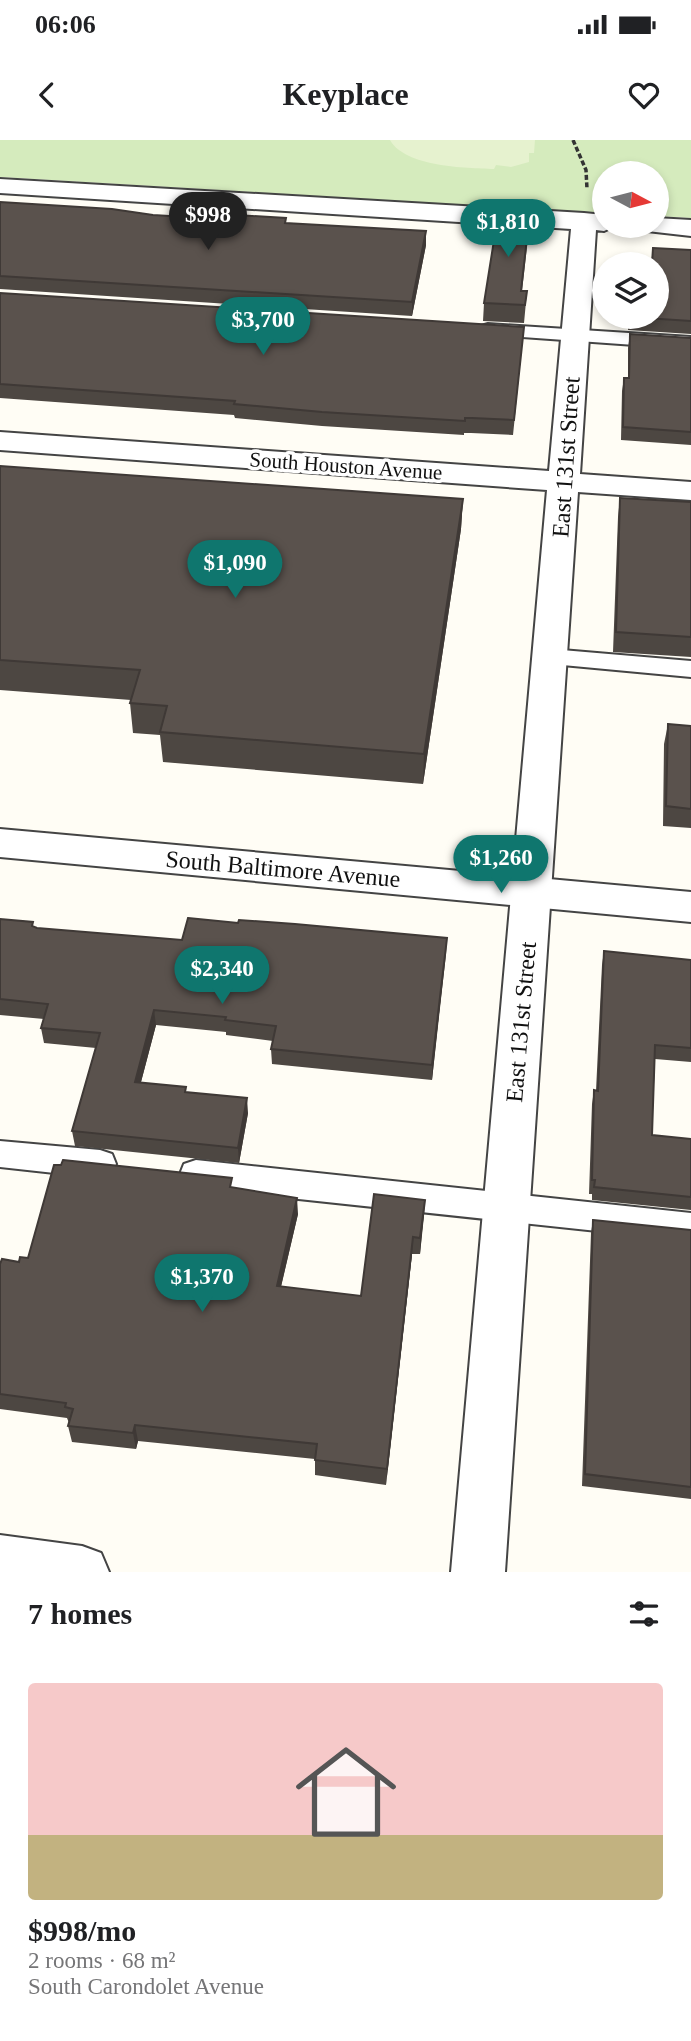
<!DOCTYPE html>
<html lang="en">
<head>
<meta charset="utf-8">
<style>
	:root { --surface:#fff; --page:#f2f2f2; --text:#202124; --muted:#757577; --accent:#0f766e }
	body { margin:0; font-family:"Times New Roman",serif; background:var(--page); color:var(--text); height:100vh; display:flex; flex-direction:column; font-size:26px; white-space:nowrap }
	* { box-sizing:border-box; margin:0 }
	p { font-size:23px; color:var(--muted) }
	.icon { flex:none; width:38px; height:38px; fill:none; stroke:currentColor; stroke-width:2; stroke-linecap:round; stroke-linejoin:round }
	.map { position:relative; height:1432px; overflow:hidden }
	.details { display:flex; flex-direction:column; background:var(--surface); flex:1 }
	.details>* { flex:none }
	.needle { width:46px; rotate:97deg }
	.fabs { position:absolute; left:592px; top:21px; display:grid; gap:14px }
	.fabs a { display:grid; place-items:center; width:77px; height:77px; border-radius:50%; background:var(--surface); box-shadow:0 4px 10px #0003; font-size:35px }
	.price { position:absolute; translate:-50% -60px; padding:0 16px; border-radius:24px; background:var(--accent); color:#fff; font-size:23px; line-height:46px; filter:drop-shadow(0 2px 4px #0008) }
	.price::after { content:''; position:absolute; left:50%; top:42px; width:21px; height:16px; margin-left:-10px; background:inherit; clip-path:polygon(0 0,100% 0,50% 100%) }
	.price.selected { background:#222; color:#fff }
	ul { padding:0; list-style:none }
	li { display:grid; align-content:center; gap:14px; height:371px; padding:0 28px }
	li span { display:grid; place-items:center; height:217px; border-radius:7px; color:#555 }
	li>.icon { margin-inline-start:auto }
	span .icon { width:126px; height:126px; fill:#fffc; stroke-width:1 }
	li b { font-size:30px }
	h2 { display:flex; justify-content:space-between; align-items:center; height:84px; padding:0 28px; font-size:30px }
	.status { display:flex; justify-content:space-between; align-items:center; height:49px; padding:0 35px; background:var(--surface); direction:ltr }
	.status svg { height:19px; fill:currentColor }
	header { display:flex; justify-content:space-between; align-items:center; height:91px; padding:0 28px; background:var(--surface); font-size:32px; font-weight:800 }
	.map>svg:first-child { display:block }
</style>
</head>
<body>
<div class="status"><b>06:06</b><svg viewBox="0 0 49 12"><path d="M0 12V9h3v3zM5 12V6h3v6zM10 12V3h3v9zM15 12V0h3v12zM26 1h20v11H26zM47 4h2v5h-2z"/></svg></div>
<header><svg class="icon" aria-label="back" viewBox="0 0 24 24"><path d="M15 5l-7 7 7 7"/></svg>Keyplace<svg class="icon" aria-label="heart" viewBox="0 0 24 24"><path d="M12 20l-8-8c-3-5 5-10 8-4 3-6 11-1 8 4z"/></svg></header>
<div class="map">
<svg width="691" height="1432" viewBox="0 0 691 1432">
	<rect width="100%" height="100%" fill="#fffdf5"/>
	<!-- green -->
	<path fill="#d5ebbd" d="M 0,0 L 691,0 L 691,78 L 656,76 L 656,33 L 604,33 L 604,73 L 0,37 Z"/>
	<!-- pitch -->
	<path fill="#e6f2cf" d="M 390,0 L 535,0 L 534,13 L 529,13 L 529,22 L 511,27 L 496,25 L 494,29 C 466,28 405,27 390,0 Z"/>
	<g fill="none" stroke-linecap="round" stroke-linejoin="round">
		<defs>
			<path id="service" d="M 488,184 L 691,197 L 691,209 L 481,194 L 478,190 L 481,186 Z
				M 550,509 L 691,521 L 691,537 L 541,523 L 537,517 L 541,511 Z
				M 0,1001 L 100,1010 L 112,1014 L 116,1024 L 112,1034 L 100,1038 L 0,1027 Z
				M 196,1020 L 691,1073 L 691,1101 L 196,1048 L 184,1044 L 180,1034 L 184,1024 Z"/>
			<path id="minor" d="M 0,39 L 584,73 L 604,75 L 604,86 L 615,86 L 604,91 L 596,90 L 580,334 L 691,342 L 691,360 L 578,352 L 505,1432 L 451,1432 L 547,350 L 0,310 L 0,292 L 549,331 L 571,89 L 0,53 Z
				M 656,78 L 691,80 L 691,96 L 647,91 L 643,86 L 656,86 Z
				M 0,1395 L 82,1406 L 101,1413 L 109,1432 L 0,1432 Z"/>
			<path id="tertiary" d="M 0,689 L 691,752 L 691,782 L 0,717 Z"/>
		</defs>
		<!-- service casing -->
		<use href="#service" stroke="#444" stroke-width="4"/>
		<!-- minor casing -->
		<use href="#minor" stroke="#444" stroke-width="4"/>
		<!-- tertiary casing -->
		<use href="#tertiary" stroke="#444" stroke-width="4"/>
		<!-- path -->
		<path stroke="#333" stroke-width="3.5" stroke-dasharray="5 2.5" stroke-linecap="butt" d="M 573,0 L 586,30 L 587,49"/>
		<!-- service -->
		<use href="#service" fill="#fff" fill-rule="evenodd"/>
		<!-- minor -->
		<use href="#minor" fill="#fff" fill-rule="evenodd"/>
		<!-- tertiary -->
		<use href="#tertiary" fill="#fff" fill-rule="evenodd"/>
	</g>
	<!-- wall -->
	<path fill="#4d4742" d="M 0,62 L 153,75 L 286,83 L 426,105 L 412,176 L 0,149 Z
		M 529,89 L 522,151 L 527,151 L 524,183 L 483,181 L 484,163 Z
		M 653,108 L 691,110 L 691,194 L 628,190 L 628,177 L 656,177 L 656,124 L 651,124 Z
		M 0,153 L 524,187 L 513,295 L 471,293 L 464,293 L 464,295 L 322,286 L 235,278 L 234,275 L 0,258 Z
		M 630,194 L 691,198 L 691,305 L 621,300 L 622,251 L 624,238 L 628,238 L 628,208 Z
		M 0,326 L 463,359 L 461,389 L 423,644 L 163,622 L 160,595 L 133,593 L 130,563 L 131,560 L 0,550 Z
		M 620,358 L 691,362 L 691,517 L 613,512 L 618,377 Z
		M 668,584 L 691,586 L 691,688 L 663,686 L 664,604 Z
		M 0,779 L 37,788 L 182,800 L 238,783 L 447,798 L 432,940 L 272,924 L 271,909 L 273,901 L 226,895 L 226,892 L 156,885 L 141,942 L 186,952 L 248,973 L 239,1023 L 75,1006 L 72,991 L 96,908 L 44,903 L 41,888 L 44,879 L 0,875 Z
		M 604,811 L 691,820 L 691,922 L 655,919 L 652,995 L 691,999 L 691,1070 L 592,1060 L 592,1054 L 589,1054 L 592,964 L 594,950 L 596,951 L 602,825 Z
		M 233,1048 L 298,1074 L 281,1147 L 361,1156 L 425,1060 L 420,1114 L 412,1114 L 386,1345 L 315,1335 L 315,1319 L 138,1301 L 136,1309 L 72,1302 L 68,1286 L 69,1283 L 67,1278 L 0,1269 L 0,1124 L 19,1122 Z
		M 593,1080 L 691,1090 L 691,1359 L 582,1346 L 591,1093 Z"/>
	<!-- shaded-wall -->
	<path fill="#3f3936" d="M 426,91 L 426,105 L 412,176 L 412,162 Z
		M 463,359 L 461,389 L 423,644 L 424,614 Z
		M 447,798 L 446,814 L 432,940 L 432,925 Z
		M 154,870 L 156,885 L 137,957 L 135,942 Z
		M 247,958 L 248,973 L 239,1023 L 238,1008 Z
		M 297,1058 L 298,1074 L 277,1163 L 277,1146 Z
		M 425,1060 L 424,1076 L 420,1114 L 420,1098 Z
		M 413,1097 L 412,1114 L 386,1345 L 387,1329 Z
		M 135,1285 L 138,1301 L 136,1309 L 133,1293 Z"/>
	<!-- building -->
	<path fill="#5a524d" stroke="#3f3936" stroke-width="2" d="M 0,62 L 112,69 L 153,75 L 186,77 L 188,72 L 286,78 L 285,83 L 426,91 L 412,162 L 0,136 Z
		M 499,69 L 530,71 L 521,151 L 527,151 L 525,165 L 484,163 Z
		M 653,108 L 691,110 L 691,181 L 630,177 L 656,177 L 656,124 L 652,124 Z
		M 0,153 L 524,187 L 514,280 L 472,278 L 465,278 L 465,281 L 322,272 L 234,264 L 235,261 L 0,244 Z
		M 630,194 L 691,198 L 691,292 L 623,287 L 624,238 L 629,238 Z
		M 0,326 L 463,359 L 424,614 L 160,592 L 167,566 L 130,563 L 140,530 L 0,520 Z
		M 620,358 L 691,362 L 691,497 L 616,492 Z
		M 668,584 L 691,586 L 691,669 L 666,666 Z
		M 188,778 L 238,783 L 239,780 L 295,784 L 447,798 L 432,925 L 271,909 L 276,886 L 225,880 L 226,877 L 154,870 L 135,942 L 186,947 L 185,952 L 247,958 L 238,1008 L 72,991 L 100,893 L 41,888 L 48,864 L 0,859 L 0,779 L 33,782 L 32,786 L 37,788 L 182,800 Z
		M 604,811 L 691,820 L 691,908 L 655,905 L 652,995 L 691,999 L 691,1057 L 594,1047 L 595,1040 L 592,1040 L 594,950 L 598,951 Z
		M 63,1020 L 232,1038 L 230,1047 L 297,1058 L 277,1146 L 361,1156 L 374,1054 L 425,1060 L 420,1098 L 413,1097 L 387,1329 L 315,1320 L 317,1304 L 135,1285 L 133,1293 L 68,1286 L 73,1269 L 65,1267 L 66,1263 L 0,1254 L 0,1124 L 2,1119 L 19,1122 L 20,1117 L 28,1118 L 54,1025 L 61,1025 Z
		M 593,1080 L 691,1090 L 691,1347 L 585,1334 Z"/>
	<g text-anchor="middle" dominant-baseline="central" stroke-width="7" stroke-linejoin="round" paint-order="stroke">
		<!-- far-street labels -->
		<g font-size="21" fill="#111" stroke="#fff">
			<text transform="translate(346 326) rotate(4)">South Houston Avenue</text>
		</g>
		<!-- street labels -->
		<g font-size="24" fill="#111" stroke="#fff">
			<text transform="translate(566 317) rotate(-86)">East 131st Street</text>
			<text transform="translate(283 729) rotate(5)">South Baltimore Avenue</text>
			<text transform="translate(521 882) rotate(-85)">East 131st Street</text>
		</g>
	</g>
</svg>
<div class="fabs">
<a><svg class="needle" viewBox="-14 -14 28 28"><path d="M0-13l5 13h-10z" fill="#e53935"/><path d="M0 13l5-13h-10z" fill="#757577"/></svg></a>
<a><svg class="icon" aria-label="layers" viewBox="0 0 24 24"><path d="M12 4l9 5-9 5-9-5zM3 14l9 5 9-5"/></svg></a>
</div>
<b class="price selected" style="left:208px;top:112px">$998</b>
<b class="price" style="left:508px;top:119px">$1,810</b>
<b class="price" style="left:263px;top:217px">$3,700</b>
<b class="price" style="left:235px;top:460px">$1,090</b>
<b class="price" style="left:501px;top:755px">$1,260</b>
<b class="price" style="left:222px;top:866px">$2,340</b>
<b class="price" style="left:202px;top:1174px">$1,370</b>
</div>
<section class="details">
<h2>7 homes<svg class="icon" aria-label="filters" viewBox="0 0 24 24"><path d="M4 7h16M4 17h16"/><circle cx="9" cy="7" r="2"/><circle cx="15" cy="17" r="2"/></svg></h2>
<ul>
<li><span style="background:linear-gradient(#f6c9c9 70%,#c2b280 0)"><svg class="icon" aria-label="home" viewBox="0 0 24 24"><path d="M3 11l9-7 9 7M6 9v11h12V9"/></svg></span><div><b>$998/mo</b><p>2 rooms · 68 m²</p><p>South Carondolet Avenue</p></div></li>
</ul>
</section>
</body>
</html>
